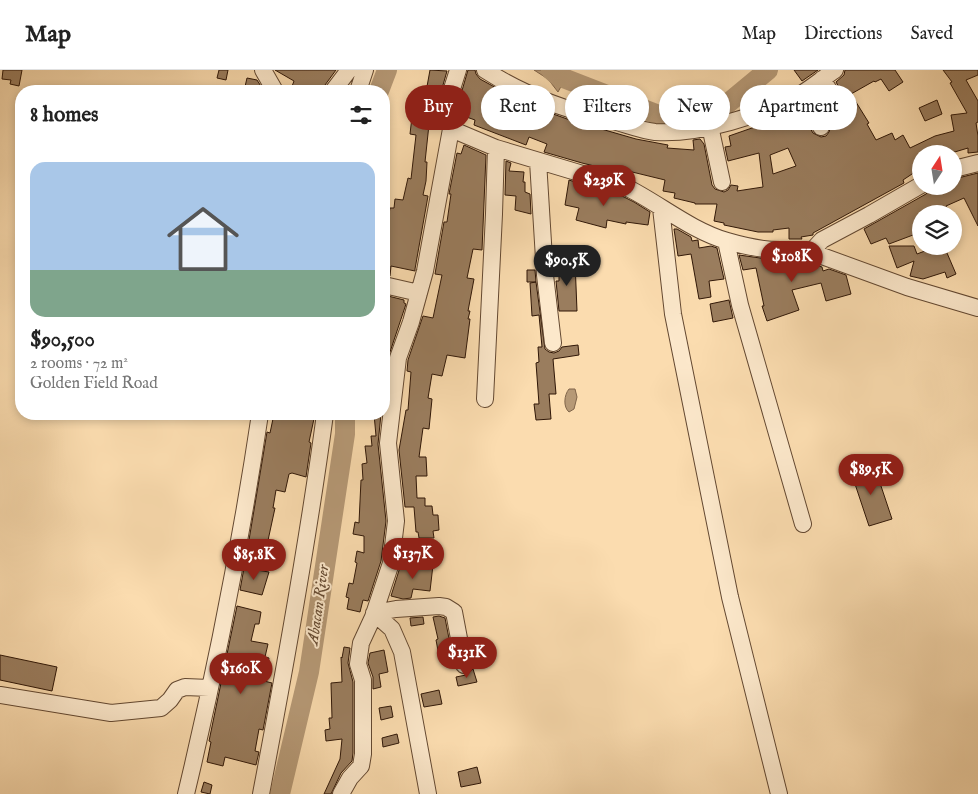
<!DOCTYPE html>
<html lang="en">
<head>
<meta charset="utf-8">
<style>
	:root { --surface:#fff; --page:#f2f2f2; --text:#222; --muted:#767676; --line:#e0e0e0; --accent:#8f2418 }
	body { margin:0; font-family:"IM FELL English",serif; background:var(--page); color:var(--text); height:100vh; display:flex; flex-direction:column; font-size:19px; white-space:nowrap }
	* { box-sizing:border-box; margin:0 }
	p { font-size:16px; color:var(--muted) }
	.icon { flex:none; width:28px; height:28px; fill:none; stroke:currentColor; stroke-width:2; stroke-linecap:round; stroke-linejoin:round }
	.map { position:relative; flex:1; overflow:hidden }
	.drawer { position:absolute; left:15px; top:15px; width:375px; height:335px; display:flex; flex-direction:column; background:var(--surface); border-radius:20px; box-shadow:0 2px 8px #0003 }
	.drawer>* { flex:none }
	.top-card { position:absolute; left:405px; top:15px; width:475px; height:45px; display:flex; gap:10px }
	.needle { width:32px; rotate:12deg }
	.fabs { position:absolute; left:912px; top:75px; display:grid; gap:10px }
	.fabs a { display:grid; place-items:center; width:50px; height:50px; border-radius:50%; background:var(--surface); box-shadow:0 2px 8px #0003; font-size:25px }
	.price { position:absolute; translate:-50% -42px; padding:0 11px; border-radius:18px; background:var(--accent); color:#fff; font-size:16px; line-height:32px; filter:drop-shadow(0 1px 2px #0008) }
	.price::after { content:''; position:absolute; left:50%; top:30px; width:15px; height:11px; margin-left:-8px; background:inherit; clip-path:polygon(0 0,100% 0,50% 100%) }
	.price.active { background:#222; color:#fff }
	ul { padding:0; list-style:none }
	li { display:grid; align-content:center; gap:10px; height:265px; padding:0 15px }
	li+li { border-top:1px solid var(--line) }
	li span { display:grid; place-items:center; height:155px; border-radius:15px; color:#555 }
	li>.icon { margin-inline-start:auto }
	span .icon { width:90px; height:90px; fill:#fffc; stroke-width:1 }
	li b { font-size:21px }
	h2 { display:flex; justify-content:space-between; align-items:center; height:60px; padding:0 15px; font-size:21px }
	.tag { padding:0 18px; border-radius:22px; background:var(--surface); box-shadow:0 2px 8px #0003; font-size:18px; line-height:45px }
	.tag.active { background:var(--accent); color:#fff }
	header { display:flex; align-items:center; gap:30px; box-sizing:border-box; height:70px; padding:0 25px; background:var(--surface); border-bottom:1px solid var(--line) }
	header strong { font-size:24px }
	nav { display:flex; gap:28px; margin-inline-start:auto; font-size:18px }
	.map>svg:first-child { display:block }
</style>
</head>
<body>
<header>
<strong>Map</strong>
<nav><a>Map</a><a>Directions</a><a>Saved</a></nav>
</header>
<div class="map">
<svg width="978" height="724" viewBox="0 0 978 724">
	<rect width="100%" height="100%" fill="#fbdcaf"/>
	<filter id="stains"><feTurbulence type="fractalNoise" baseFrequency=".004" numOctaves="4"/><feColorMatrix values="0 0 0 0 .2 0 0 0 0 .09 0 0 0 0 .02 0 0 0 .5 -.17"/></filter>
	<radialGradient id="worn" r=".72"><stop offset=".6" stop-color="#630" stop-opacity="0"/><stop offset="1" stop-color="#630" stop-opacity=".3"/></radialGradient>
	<!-- water -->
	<path fill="#b69976" stroke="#80654a" d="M 534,0 L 570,0 L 558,22 L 548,9 Z
		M 569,319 L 575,319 L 577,327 L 574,339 L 569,342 C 563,337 564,325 569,319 Z"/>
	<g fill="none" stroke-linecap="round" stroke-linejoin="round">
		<!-- river -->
		<path stroke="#b69976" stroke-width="20" d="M 551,0 L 558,6 L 664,47 L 727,34 L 768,0
			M 379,21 L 387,0
			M 280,724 L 309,602 L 345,364 L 345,344"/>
	</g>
	<!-- building -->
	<path fill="#9a7d5e" stroke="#301707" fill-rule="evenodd" d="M 3,0 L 22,0 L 19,16 L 10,14 L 11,10 L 2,9 Z
		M 219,0 L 228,0 L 226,10 L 217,8 Z
		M 275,0 L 336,0 L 325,15 L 323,21 L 299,21 L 291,19 L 294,11 Z
		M 430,0 L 447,1 L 441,22 L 441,49 L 430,45 L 425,92 L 427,92 L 426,111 L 423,125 L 428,126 L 415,199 L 415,201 L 391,196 L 390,206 L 384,205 L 384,174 L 390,138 L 394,138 L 395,129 L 403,130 L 408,108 L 411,109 L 416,65 L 410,64 L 415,21 L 426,22 Z
		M 468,0 L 475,0 L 476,4 L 480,9 L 509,25 L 539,39 L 570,50 L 636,69 L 668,75 L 667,78 L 694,80 L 693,70 L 700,69 L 704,74 L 712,115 L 715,119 L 724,122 L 728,120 L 731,115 L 738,116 L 737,121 L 763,117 L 759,83 L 728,91 L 725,77 L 731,76 L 729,66 L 775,50 L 774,48 L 797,37 L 813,63 L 821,67 L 826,66 L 829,62 L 831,56 L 815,27 L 820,24 L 835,46 L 840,47 L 846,45 L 849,41 L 850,36 L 836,12 L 844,5 L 845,0 L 895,0 L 903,12 L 889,21 L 881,9 L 875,12 L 874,11 L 851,24 L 869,53 L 867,54 L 876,70 L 892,63 L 895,70 L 903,65 L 910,78 L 935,66 L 954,61 L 951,45 L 967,43 L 950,13 L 952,12 L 943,0 L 978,0 L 978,5 L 966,10 L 978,31 L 978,52 L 976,53 L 978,66 L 978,82 L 968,83 L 968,78 L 948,84 L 921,84 L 921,98 L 903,110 L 904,113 L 813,163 L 813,165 L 801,167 L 802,169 L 789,169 L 789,158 L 773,160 L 773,162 L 758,162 L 724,155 L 724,153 L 714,151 L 717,134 L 695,134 L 695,133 L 674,128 L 675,123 L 663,121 L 665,110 L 624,100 L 623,103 L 582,93 L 544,82 L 547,74 L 529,67 L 526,75 L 474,55 L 475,50 L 461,45 L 461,24 ZM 788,78 L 796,96 L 773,104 L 770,85 Z
		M 794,0 L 818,0 L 802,11 Z
		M 247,8 L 257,10 L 264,21 L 244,21 Z
		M 768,20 L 772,27 L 752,35 L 749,30 Z
		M 937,30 L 942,44 L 925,51 L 919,38 Z
		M 464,75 L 486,85 L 482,180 L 473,179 L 467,208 L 474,209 L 468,241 L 470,241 L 468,249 L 470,249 L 465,288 L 447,285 L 442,306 L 432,304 L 428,328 L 432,329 L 429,359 L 423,358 L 419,387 L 426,387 L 427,406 L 416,406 L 417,428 L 425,428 L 425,436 L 432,436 L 433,445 L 438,445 L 439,460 L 433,461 L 434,468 L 419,468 L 418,462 L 416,462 L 414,437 L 405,437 L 399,380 L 406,340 L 408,340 L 411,302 L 407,301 L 408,290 L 423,246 L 433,248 L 442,205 L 435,204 L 444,152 L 447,152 L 451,124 L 449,124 L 457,83 L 461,84 Z
		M 506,91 L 511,93 L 509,101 L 524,102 L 523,112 L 525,112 L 525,122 L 530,124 L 531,144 L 515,140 L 516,126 L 505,125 Z
		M 978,103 L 978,156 L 964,128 L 946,136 L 950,144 L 921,144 L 921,162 L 889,174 L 886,168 L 871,174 L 864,159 L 926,124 L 930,120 L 937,116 L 954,116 L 954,109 Z
		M 569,110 L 578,113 L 577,117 L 605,123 L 606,121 L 622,126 L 634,132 L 650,142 L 648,155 L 626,152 L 626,154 L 607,150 L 606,158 L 576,150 L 579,138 L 565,135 Z
		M 674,159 L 677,159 L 691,167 L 692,171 L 698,170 L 699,178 L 711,176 L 717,178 L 724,209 L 709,211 L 711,227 L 699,229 L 691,184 L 678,186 Z
		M 889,176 L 914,176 L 917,184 L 938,176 L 944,176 L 956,204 L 947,208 L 945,202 L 923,209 L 910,206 L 914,191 L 897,198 Z
		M 739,185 L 774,190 L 775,191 L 780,190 L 809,192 L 822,197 L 823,201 L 829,199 L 846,205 L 851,224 L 826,231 L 821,213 L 792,220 L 799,240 L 767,251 L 762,236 L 764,236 L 756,198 L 743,200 Z
		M 575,191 L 577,241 L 559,241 L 556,211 L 559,211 L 559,192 Z
		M 527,200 L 535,200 L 536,212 L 527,212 Z
		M 536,212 L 545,279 L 549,282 L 554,283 L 559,281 L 562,277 L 578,275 L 579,285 L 553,289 L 556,324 L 549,324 L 551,349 L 536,350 L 534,334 L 539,334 L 536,293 L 539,292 L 538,277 L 542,277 L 539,245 L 532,246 L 530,213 Z
		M 384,225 L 404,230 L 404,233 L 406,234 L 389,285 L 384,324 L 384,257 L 388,239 L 384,238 Z
		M 729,230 L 733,248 L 713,252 L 710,234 Z
		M 274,344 L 315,344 L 309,372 L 311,373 L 306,407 L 292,403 L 289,404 L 285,422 L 276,420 L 273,438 L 275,438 L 267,475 L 271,476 L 269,486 L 247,482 L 267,362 L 270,363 Z
		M 374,344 L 381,344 L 378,374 L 386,451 L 381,491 L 368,531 L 363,530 L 360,542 L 347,539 L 349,528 L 346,527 L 349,513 L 353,514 L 357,493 L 355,492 L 357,481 L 364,483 L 364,466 L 353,464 L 355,452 L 359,453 L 361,410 L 363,410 L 362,394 L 367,393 L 365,376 L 372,376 L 371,366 L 376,366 Z
		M 863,395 L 866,405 L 876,401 L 892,449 L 869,456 L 850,399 Z
		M 415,492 L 433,495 L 430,521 L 413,519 L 411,528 L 403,529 L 391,526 L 401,494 L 415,497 Z
		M 244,498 L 269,502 L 262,525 L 240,520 Z
		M 237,536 L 261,542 L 259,554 L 255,554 L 251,571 L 268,574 L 265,587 L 269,588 L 264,611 L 272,613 L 263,660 L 259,659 L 255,681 L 259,682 L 256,695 L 225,687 L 223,696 L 207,692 L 211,672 L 209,671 Z
		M 439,546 L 445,548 L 452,584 L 439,586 L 436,570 L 438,569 L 433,547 Z
		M 423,547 L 424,554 L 411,556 L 410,548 Z
		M 344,577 L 350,578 L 348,593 L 353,612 L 353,683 L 352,691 L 341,703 L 331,724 L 324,724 L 340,689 L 342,669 L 326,671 L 325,660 L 330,659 L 329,648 L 332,648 L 331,613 L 342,612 L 341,587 L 342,588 Z
		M 384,580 L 388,602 L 379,604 L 381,617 L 373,619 L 373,607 L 368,593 L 370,583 Z
		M 0,585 L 57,597 L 52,621 L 0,610 Z
		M 473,599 L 477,612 L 458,616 L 456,607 L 466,605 Z
		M 439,620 L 442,634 L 424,637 L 421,624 Z
		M 391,636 L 393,647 L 381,650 L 379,638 Z
		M 397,664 L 399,673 L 383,677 L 382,668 Z
		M 477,697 L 481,713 L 461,717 L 458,702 Z
		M 204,712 L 212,715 L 210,724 L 201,722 Z"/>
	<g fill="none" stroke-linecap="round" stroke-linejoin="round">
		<defs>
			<path id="minor" d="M 263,0 L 275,21
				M 485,0 C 522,24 562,39 604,49 C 621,52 638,60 655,62 C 699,65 763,45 801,24 C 813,17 823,8 835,0
				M 822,9 L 840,37
				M 333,21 L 349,0
				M 358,21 L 365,0
				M 801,24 L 821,57
				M 710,56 L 722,112
				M 451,59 L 496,78 L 626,117 C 660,134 690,160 727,171 C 744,176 763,180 780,180 C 791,181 800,180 811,182 L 822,170 L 869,145 L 921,115
				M 538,91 L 545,205 L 553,273
				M 954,99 L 978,93
				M 661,138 L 673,244 L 730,527 L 779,724
				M 726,171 L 740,235 L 803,454
				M 811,182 L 907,217 L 978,238
				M 384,215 L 419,223
				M 485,329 L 494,144 L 496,78
				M 374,543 L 392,559 L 402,582 L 428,724
				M 374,543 L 396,539 L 439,536 L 446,537 L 454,542 L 464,595
				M 0,625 L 111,643 L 161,638 L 170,630 L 177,620 L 185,617 L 209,618
				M 186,724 C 216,599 241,471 260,344
				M 261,724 C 285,598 308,471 325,344
				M 341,724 L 350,708 L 361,696 L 363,684 L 363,610 L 358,594 L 361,573 L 373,547 L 391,493 L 396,451 L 388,373 L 398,288 L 411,252 L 425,201 L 451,59 L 451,22 L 458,0"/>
		</defs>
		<!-- minor casing -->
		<use href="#minor" stroke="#634831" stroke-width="18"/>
		<!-- minor -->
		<use href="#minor" stroke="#fce8cb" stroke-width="16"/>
	</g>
	<g text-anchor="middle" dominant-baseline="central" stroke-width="4" stroke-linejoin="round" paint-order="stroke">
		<!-- water labels -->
		<g font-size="16" font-style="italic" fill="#664b33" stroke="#fce8cb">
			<text transform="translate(319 535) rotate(-82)">Abacan River</text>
		</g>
	</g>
	<rect width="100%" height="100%" filter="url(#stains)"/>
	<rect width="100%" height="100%" fill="url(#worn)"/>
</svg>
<div class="fabs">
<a><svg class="needle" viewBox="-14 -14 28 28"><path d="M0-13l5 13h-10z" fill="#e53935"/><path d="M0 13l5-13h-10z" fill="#767676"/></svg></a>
<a><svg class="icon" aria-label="layers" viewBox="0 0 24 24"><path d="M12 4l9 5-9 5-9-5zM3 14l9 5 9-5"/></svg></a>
</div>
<b class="price" style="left:604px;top:137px">$239K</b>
<b class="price" style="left:792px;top:213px">$108K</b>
<b class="price active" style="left:567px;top:217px">$90.5K</b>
<b class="price" style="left:871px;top:426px">$89.5K</b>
<b class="price" style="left:413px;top:510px">$137K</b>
<b class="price" style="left:254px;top:511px">$85.8K</b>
<b class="price" style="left:467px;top:609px">$131K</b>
<b class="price" style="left:241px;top:625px">$160K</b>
<div class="top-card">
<a class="tag active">Buy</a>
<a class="tag">Rent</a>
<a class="tag">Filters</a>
<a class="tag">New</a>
<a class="tag">Apartment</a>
</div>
<section class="drawer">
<h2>8 homes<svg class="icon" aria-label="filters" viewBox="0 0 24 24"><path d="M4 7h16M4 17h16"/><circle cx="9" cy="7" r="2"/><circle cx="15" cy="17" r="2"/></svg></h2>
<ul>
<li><span style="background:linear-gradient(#a9c7e8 70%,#7fa58c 0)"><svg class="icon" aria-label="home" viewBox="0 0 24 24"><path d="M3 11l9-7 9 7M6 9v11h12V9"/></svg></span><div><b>$90,500</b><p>2 rooms · 72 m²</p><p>Golden Field Road</p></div></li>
</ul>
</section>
</div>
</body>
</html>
